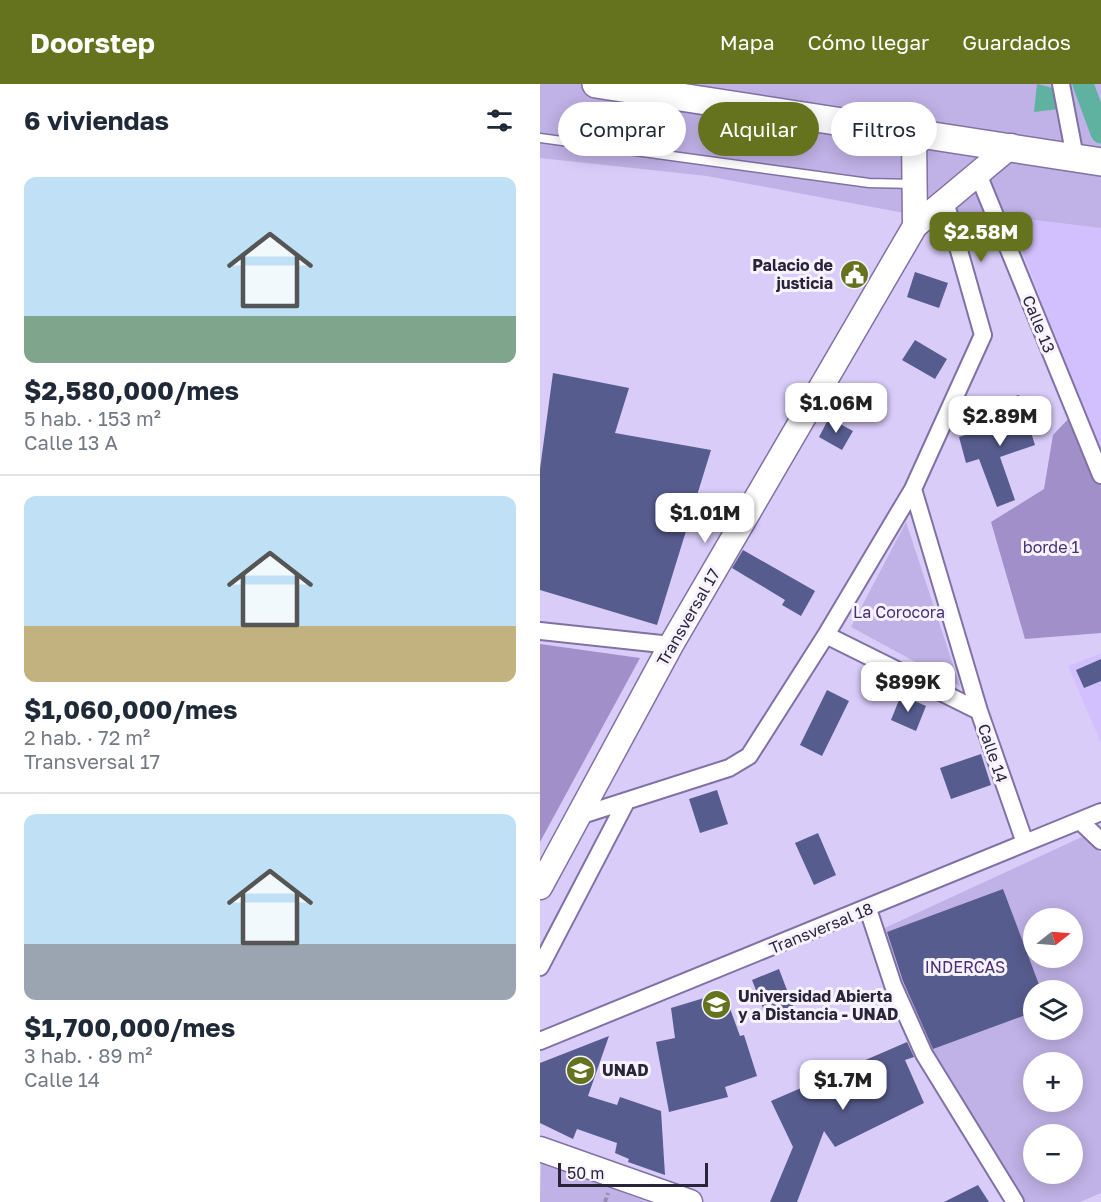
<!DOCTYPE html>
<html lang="es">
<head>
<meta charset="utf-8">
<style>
	:root { --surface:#fff; --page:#f6f6f7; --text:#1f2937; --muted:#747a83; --line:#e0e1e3; --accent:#66731e }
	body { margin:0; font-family:"Golos Text",sans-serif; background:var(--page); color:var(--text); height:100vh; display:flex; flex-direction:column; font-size:22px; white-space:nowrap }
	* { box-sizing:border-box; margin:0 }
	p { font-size:20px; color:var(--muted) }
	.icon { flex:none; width:33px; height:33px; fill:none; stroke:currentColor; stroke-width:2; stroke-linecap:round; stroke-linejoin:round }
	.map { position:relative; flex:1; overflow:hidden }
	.side { display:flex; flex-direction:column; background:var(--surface); width:540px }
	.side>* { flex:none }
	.top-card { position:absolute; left:18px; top:18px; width:453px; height:54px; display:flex; gap:12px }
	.needle { width:39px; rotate:73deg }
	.buttons { position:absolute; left:483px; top:824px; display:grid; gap:12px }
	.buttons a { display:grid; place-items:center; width:60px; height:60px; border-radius:50%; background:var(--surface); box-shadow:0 3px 15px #0003; font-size:30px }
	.scale { position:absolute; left:18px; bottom:15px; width:150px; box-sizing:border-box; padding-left:6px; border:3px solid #2a2439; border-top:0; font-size:16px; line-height:21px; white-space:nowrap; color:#2a2439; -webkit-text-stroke:4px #f6f3ff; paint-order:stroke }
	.price { position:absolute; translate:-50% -51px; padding:0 14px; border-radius:12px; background:#fff; color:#222; font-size:20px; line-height:39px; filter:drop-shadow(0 2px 3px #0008) }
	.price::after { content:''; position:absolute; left:50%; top:36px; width:18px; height:14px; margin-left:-9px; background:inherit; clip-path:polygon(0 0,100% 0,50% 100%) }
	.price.active { background:var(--accent); color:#fff }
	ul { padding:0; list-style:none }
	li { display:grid; align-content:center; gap:12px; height:318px; padding:0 24px }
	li+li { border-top:2px solid var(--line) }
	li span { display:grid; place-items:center; height:186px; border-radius:12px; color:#555 }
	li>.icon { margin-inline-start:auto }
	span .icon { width:108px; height:108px; fill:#fffc; stroke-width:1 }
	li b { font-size:26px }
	h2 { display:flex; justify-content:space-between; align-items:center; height:72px; padding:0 24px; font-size:26px }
	.pill { padding:0 21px; border-radius:27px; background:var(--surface); box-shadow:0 3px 15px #0003; font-size:21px; line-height:54px }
	.pill.active { background:var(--accent); color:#fff }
	header { display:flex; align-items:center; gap:36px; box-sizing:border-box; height:84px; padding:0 30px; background:var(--accent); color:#fff }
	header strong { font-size:28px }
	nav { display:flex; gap:33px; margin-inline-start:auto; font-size:21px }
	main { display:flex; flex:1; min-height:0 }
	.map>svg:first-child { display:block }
</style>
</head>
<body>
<header>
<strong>Doorstep</strong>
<nav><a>Mapa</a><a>Cómo llegar</a><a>Guardados</a></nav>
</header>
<main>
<section class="side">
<h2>6 viviendas<svg class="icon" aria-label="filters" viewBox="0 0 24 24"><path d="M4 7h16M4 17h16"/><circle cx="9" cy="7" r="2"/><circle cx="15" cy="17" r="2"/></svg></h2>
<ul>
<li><span style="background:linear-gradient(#bfe0f5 75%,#7fa58c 0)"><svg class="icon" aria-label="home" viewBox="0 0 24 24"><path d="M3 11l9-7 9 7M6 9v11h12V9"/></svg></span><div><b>$2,580,000/mes</b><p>5 hab. · 153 m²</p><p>Calle 13 A</p></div></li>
<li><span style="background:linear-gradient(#bfe0f5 70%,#c2b280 0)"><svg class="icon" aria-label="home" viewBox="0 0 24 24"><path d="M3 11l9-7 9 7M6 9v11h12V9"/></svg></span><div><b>$1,060,000/mes</b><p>2 hab. · 72 m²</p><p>Transversal 17</p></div></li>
<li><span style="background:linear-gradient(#bfe0f5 70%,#9aa5b1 0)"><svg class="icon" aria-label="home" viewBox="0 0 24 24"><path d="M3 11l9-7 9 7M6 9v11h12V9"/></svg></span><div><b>$1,700,000/mes</b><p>3 hab. · 89 m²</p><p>Calle 14</p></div></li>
</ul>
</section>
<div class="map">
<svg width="561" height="1118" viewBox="0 0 561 1118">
	<rect width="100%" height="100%" fill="#d9ccf9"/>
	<!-- built -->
	<path fill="#d1bffe" d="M 486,135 L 561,144 L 561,374 L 476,150 Z
		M 561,569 L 561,659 L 528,582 Z"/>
	<!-- green -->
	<path fill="#c0b1e6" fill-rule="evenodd" d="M 0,0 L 561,0 L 561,144 L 486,135 L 476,150 L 167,92 L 0,74 Z
		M 366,438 L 420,602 L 311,543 Z
		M 544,752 L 561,769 L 561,1109 L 540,1118 L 473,1118 L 385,971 L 336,848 ZM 494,834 L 532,834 L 532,873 L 494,873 ZM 494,906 L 532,906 L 532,945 L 494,945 ZM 494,978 L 532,978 L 532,1017 L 494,1017 ZM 494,1050 L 532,1050 L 532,1089 L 494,1089 Z
		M 1,1077 L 107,1118 L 0,1118 Z"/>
	<!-- forest -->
	<path fill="#a18fc9" d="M 533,330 L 561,398 L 561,549 L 485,555 L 451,438 L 504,405 L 513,351 Z
		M 0,560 L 100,574 L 0,758 Z"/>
	<!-- water -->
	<path fill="#5fb2a0" d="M 497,0 L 513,4 L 519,25 L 494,28 Z"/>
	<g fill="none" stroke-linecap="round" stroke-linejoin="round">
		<!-- canal -->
		<path stroke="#5fb2a0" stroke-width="21" d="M 543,0 L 561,49"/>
	</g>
	<!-- building -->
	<path fill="#575c8e" d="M 375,188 L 408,199 L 399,224 L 367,213 Z
		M 375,256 L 407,275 L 395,295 L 362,276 Z
		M 13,289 L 89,304 L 75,349 L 171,366 L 117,541 L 0,506 L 0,385 Z
		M 479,311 L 495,361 L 460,373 L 475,416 L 457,423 L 439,375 L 426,379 L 419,353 L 466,339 L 459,317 Z
		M 289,334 L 313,347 L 302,366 L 279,353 Z
		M 203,466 L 275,507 L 261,532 L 242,521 L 245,516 L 192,484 Z
		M 561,575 L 561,597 L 544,604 L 536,586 Z
		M 287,606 L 309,617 L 282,672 L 260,661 Z
		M 361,611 L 386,622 L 376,647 L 351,636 Z
		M 441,670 L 451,701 L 411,715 L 400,684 Z
		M 177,706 L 188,740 L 160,749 L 149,715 Z
		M 278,749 L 296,791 L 274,801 L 255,759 Z
		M 463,805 L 501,906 L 494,906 L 494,928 L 393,965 L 363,897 L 347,848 Z
		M 239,885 L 253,922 L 226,932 L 212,896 Z
		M 184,908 L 200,952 L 204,951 L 217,992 L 185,1003 L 188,1013 L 129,1028 L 116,958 L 135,954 L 131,924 Z
		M 69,952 L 48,1012 L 77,1021 L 80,1013 L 121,1027 L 125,1091 L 88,1078 L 89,1075 L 75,1069 L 77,1059 L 37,1045 L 33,1055 L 0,1039 L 0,979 Z
		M 367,958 L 374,973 L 365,976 L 384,1019 L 295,1063 L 284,1047 L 257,1118 L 230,1118 L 253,1063 L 231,1017 Z
		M 438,1101 L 449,1118 L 404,1118 Z"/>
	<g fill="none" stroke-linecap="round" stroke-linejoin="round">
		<defs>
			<path id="lane" d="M 0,54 L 329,99 L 374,100"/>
			<path id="street" d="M 521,0 L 535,73
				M 438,90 L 561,391
				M 373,405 L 439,627 L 485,759
				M 0,547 L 131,561
				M 286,551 L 439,627
				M 36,733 L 189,684 L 209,672 L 286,551 L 373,405 L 443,251 L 405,117
				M 540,737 L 561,757
				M 328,825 L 353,901 L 384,970 L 475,1118
				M 0,883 L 86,718
				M 0,957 L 561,728"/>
			<path id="secondary" d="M 374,48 L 375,142
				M 0,803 L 131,561 L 375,142 L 471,62
				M 0,1065 L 150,1118"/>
			<path id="primary" d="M 56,0 L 561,78"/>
		</defs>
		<!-- lane casing -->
		<use href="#lane" stroke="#8171a5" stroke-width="11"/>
		<!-- street casing -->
		<use href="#street" stroke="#8171a5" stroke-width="20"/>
		<!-- secondary casing -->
		<use href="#secondary" stroke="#8171a5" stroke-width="27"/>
		<!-- primary casing -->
		<use href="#primary" stroke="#8171a5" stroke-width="30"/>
		<!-- path -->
		<path stroke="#978db1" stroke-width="4" stroke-dasharray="4.5 3" stroke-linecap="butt" d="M 65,1118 L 68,1109"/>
		<!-- lane -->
		<use href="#lane" stroke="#fff" stroke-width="8"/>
		<!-- street -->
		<use href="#street" stroke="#fff" stroke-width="16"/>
		<!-- secondary -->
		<use href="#secondary" stroke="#fff" stroke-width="24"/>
		<!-- primary -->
		<use href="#primary" stroke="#fff" stroke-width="27"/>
	</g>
	<!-- icons -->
	<defs>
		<symbol id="civic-disc" viewBox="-11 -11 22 22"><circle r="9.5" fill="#66731e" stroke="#f6f3ff"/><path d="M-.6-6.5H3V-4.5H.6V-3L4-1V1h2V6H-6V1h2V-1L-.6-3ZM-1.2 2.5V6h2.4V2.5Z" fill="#fff"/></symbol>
		<symbol id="university-disc" viewBox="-11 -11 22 22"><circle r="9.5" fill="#66731e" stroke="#f6f3ff"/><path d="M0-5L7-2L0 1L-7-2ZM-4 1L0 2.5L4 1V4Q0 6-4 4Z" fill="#fff"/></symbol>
	</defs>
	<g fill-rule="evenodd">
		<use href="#civic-disc" x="298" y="174" width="33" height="33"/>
		<use href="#university-disc" x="160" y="904" width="33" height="33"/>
		<use href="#university-disc" x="24" y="970" width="33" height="33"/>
	</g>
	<g text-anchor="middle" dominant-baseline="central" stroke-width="6" stroke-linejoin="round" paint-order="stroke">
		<!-- poi labels -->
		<g font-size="16" font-weight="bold" fill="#2a2439" stroke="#f6f3ff" text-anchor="start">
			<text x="293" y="181" text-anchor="end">Palacio de<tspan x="293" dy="18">justicia</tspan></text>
			<text x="198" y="912">Universidad Abierta<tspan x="198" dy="18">y a Distancia - UNAD</tspan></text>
			<text x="62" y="986">UNAD</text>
		</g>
		<!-- street labels -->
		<g font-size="16" fill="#2a2439" stroke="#f6f3ff">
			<text transform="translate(499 240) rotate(68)">Calle 13</text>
			<text transform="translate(148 533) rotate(-60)">Transversal 17</text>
			<text transform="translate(453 669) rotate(71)">Calle 14</text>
			<text transform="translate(281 844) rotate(-22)">Transversal 18</text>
		</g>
		<!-- park labels -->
		<g font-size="16" fill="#482e74" stroke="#f6f3ff">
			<text x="511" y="463">borde 1</text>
			<text x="359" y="528">La Corocora</text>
			<text x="425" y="883">INDERCAS</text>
		</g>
	</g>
</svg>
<div class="buttons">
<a><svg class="needle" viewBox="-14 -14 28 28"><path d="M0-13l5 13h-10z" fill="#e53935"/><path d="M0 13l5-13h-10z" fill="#747a83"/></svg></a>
<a><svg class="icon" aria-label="layers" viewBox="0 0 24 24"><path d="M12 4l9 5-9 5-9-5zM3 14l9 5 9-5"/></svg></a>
<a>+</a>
<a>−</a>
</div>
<div class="scale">50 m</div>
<b class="price active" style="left:441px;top:179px">$2.58M</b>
<b class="price" style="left:296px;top:350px">$1.06M</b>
<b class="price" style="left:460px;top:363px">$2.89M</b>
<b class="price" style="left:165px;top:460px">$1.01M</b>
<b class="price" style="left:368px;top:629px">$899K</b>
<b class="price" style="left:303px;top:1027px">$1.7M</b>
<div class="top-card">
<a class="pill">Comprar</a>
<a class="pill active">Alquilar</a>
<a class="pill">Filtros</a>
</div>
</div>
</main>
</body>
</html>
